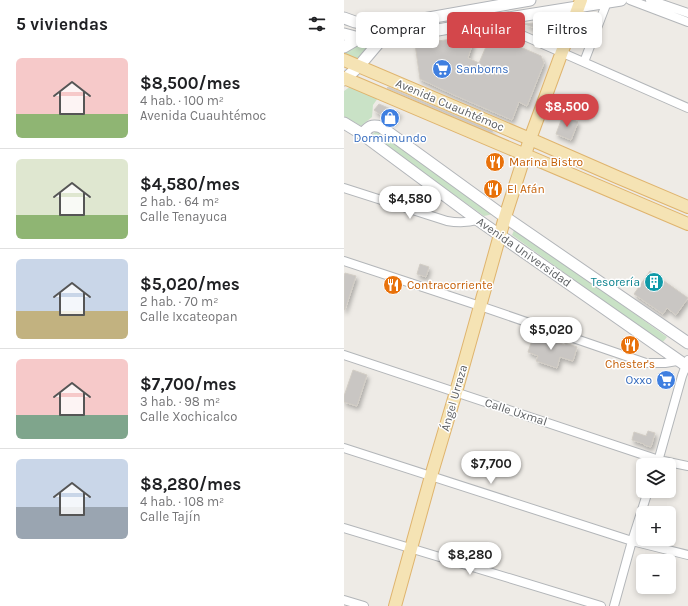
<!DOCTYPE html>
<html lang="es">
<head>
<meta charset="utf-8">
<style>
	:root { --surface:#fff; --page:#f2f2f2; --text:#202124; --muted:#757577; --line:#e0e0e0; --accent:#d3474b }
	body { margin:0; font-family:Karla,sans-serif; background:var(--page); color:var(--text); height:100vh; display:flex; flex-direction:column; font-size:15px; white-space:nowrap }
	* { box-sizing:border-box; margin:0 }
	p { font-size:13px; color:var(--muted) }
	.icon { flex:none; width:22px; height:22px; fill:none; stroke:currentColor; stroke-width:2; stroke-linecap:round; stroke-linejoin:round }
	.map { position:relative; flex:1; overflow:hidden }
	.details { display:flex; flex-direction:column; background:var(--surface); width:344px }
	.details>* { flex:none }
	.banner { position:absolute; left:12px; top:12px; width:272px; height:36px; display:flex; gap:8px }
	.tools { position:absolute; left:292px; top:458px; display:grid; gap:8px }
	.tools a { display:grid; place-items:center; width:40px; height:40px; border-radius:6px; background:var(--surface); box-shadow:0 2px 6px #0003; font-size:20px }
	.price { position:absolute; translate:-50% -34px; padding:0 9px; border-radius:14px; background:#fff; color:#222; font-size:13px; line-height:26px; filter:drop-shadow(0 1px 2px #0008) }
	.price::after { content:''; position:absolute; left:50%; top:24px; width:12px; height:9px; margin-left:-6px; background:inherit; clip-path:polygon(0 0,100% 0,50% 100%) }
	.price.active { background:var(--accent); color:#fff }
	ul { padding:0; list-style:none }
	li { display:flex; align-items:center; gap:12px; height:100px; padding:0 16px }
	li+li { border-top:1px solid var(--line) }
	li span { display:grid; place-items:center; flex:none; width:112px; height:80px; border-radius:6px; color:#555 }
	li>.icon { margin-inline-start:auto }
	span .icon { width:48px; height:48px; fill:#fffc; stroke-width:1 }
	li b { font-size:17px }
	h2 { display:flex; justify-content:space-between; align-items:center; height:48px; padding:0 16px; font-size:17px }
	.tag { padding:0 14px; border-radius:6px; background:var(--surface); box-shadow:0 2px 6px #0003; font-size:14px; line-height:36px }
	.tag.active { background:var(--accent); color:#fff }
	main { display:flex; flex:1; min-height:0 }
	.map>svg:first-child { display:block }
</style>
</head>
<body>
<main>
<section class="details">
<h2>5 viviendas<svg class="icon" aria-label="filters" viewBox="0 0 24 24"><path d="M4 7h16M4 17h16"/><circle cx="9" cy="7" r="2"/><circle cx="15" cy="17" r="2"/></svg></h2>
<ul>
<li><span style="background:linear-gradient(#f6c9c9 70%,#8fb573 0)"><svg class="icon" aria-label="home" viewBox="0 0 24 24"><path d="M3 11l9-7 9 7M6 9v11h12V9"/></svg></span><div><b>$8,500/mes</b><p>4 hab. · 100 m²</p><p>Avenida Cuauhtémoc</p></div></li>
<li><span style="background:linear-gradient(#dfe7d0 70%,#8fb573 0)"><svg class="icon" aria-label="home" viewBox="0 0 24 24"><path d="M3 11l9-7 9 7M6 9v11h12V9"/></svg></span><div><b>$4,580/mes</b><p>2 hab. · 64 m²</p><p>Calle Tenayuca</p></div></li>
<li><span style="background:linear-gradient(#c9d6e8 65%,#c2b280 0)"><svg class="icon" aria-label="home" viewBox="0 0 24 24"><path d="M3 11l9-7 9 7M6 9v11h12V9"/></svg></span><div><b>$5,020/mes</b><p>2 hab. · 70 m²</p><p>Calle Ixcateopan</p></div></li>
<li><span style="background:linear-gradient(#f6c9c9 70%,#7fa58c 0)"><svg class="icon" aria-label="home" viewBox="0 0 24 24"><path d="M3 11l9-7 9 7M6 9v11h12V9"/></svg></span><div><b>$7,700/mes</b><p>3 hab. · 98 m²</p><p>Calle Xochicalco</p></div></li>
<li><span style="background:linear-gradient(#c9d6e8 60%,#9aa5b1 0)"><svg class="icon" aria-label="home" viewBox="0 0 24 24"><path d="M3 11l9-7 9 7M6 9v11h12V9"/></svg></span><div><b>$8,280/mes</b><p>4 hab. · 108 m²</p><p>Calle Tajín</p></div></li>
</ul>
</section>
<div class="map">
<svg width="344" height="606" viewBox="0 0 344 606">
	<defs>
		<filter id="shadow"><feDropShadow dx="2" dy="3.5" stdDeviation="2" flood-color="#0004"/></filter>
	</defs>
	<rect width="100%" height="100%" fill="#eeebe6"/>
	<!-- green -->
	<path fill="#c9e2c6" d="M 6,45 L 24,46 L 12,60 L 0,55 L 0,53 Z
		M 7,86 L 34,98 L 29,105 L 28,117 L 17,126 L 0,116 L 0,91 Z
		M 33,131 L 149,214 L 140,216 L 27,135 Z
		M 171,228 L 323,337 L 318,343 L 168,235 Z"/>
	<!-- building -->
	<path fill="#c9c6c3" stroke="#d2cdc5" filter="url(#shadow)" d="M 214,20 L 208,35 L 181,24 Z
		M 131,36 L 124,58 L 135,63 L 144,42 L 155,47 L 158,39 L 197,56 L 200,63 L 183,106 L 175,102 L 168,120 L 110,95 L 76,79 L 71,44 Z
		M 44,87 L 149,131 L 148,133 L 43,88 Z
		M 35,104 L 56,113 L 48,123 L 30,110 Z
		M 219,115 L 234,122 L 227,140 L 212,134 Z
		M 76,264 L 85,267 L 82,277 L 73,274 Z
		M 306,271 L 344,298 L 332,315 L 323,308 L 319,314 L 290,294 Z
		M 1,273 L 12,276 L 1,310 L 0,310 L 0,276 Z
		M 190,334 L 221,345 L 221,343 L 233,347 L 229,361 L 216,357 L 213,368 L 192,361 L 194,356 L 184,352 Z
		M 9,370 L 23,375 L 13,406 L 0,402 L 0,396 Z
		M 304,431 L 311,433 L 307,447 L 300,445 L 300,444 L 288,440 L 290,432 L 302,436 Z"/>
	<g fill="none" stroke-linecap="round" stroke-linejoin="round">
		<defs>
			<path id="street" d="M 286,0 L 344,22
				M 306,0 L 344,13
				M 146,21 L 344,108
				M 240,62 L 263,2
				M 0,188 L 103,221 C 114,223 123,223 134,220
				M 0,261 L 136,306 L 302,363 L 321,363 L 333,361
				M 0,355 L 315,460 L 344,466
				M 0,448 L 288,541 L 344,555
				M 313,465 L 338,376 L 344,360
				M 0,528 L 257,606
				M 0,600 L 20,606
				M 270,606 L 288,541 L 304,491"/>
			<path id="secondary" d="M 0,18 L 11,22 L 34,27
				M 0,34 L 15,38 L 37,40 L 145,21 L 277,0
				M 0,47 L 34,27 L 186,0
				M 0,80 L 15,66 L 37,40
				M 0,123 L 18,134 L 134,220 L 344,367
				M 18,134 C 25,127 27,124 37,127 L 161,217 L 344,343"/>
			<path id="primary" d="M 0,60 L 186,139 L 273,177 L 344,207
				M 0,78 L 344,224
				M 51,606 L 87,476 L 112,392 L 161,217 L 186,139 L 237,0"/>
		</defs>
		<!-- street casing -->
		<use href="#street" stroke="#b3b6b9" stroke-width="10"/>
		<!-- secondary casing -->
		<use href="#secondary" stroke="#b2b5b9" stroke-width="13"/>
		<!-- primary casing -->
		<use href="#primary" stroke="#dfb46e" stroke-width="14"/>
		<!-- street -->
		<use href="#street" stroke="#fff" stroke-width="8"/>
		<!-- secondary -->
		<use href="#secondary" stroke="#fff" stroke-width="11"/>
		<!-- primary -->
		<use href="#primary" stroke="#f5e3b4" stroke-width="12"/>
	</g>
	<!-- icons -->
	<defs>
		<symbol id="supermarket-disc" viewBox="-11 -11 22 22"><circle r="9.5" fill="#3f7fe0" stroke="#fff"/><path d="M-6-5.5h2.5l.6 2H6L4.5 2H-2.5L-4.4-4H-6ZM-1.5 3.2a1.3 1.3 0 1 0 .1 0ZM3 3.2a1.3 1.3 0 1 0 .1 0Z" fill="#fff"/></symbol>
		<symbol id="shop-disc" viewBox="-11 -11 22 22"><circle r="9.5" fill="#3f7fe0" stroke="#fff"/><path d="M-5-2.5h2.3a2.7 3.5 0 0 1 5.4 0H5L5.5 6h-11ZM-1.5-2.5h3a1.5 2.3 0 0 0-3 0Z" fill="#fff"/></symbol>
		<symbol id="restaurant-disc" viewBox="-11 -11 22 22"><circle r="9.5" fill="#e8710a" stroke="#fff"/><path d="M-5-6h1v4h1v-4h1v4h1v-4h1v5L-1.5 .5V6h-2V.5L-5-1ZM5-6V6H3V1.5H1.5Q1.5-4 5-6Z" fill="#fff"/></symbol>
		<symbol id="building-disc" viewBox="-11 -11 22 22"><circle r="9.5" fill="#0f9aa8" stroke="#fff"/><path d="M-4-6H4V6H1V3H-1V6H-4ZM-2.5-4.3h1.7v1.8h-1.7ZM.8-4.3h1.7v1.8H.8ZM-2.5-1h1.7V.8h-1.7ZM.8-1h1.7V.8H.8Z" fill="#fff"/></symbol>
	</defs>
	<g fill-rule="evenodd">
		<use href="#supermarket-disc" x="87" y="58" width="22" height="22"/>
		<use href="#shop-disc" x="35" y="107" width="22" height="22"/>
		<use href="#restaurant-disc" x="140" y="151" width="22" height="22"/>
		<use href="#restaurant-disc" x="138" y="178" width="22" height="22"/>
		<use href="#building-disc" x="299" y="271" width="22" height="22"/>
		<use href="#restaurant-disc" x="38" y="274" width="22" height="22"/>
		<use href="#restaurant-disc" x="275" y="334" width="22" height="22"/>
		<use href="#supermarket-disc" x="311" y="369" width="22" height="22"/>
	</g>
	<g text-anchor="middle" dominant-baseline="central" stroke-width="3" stroke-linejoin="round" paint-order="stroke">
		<!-- shop labels -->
		<g font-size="12" fill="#366cbe" stroke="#fff" text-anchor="start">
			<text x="112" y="69">Sanborns</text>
			<text x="46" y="138" text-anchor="middle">Dormimundo</text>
			<text x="308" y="380" text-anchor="end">Oxxo</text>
		</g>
		<!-- street labels -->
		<g font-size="12" fill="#5e6164" stroke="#fff">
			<text transform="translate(106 105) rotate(23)">Avenida Cuauhtémoc</text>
			<text transform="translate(180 252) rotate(35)">Avenida Universidad</text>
			<text transform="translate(110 398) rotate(-74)">Ángel Urraza</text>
			<text transform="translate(172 412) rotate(18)">Calle Uxmal</text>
		</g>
		<!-- food labels -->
		<g font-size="12" fill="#c56008" stroke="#fff" text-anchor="start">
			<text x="165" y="162">Marina Bistro</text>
			<text x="163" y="189">El Afán</text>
			<text x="63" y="285">Contracorriente</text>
			<text x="286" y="364" text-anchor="middle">Chester's</text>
		</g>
		<!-- culture labels -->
		<g font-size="12" fill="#0d838f" stroke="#fff" text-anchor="end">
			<text x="296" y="282">Tesorería</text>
		</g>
	</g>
</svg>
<div class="tools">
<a><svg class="icon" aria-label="layers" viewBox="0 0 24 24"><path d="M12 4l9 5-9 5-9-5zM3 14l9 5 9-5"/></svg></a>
<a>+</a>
<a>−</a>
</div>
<b class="price active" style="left:223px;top:128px">$8,500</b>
<b class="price" style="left:66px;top:220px">$4,580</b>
<b class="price" style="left:207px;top:351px">$5,020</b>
<b class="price" style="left:147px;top:485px">$7,700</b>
<b class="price" style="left:126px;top:576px">$8,280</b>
<div class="banner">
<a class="tag">Comprar</a>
<a class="tag active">Alquilar</a>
<a class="tag">Filtros</a>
</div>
</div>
</main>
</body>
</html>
